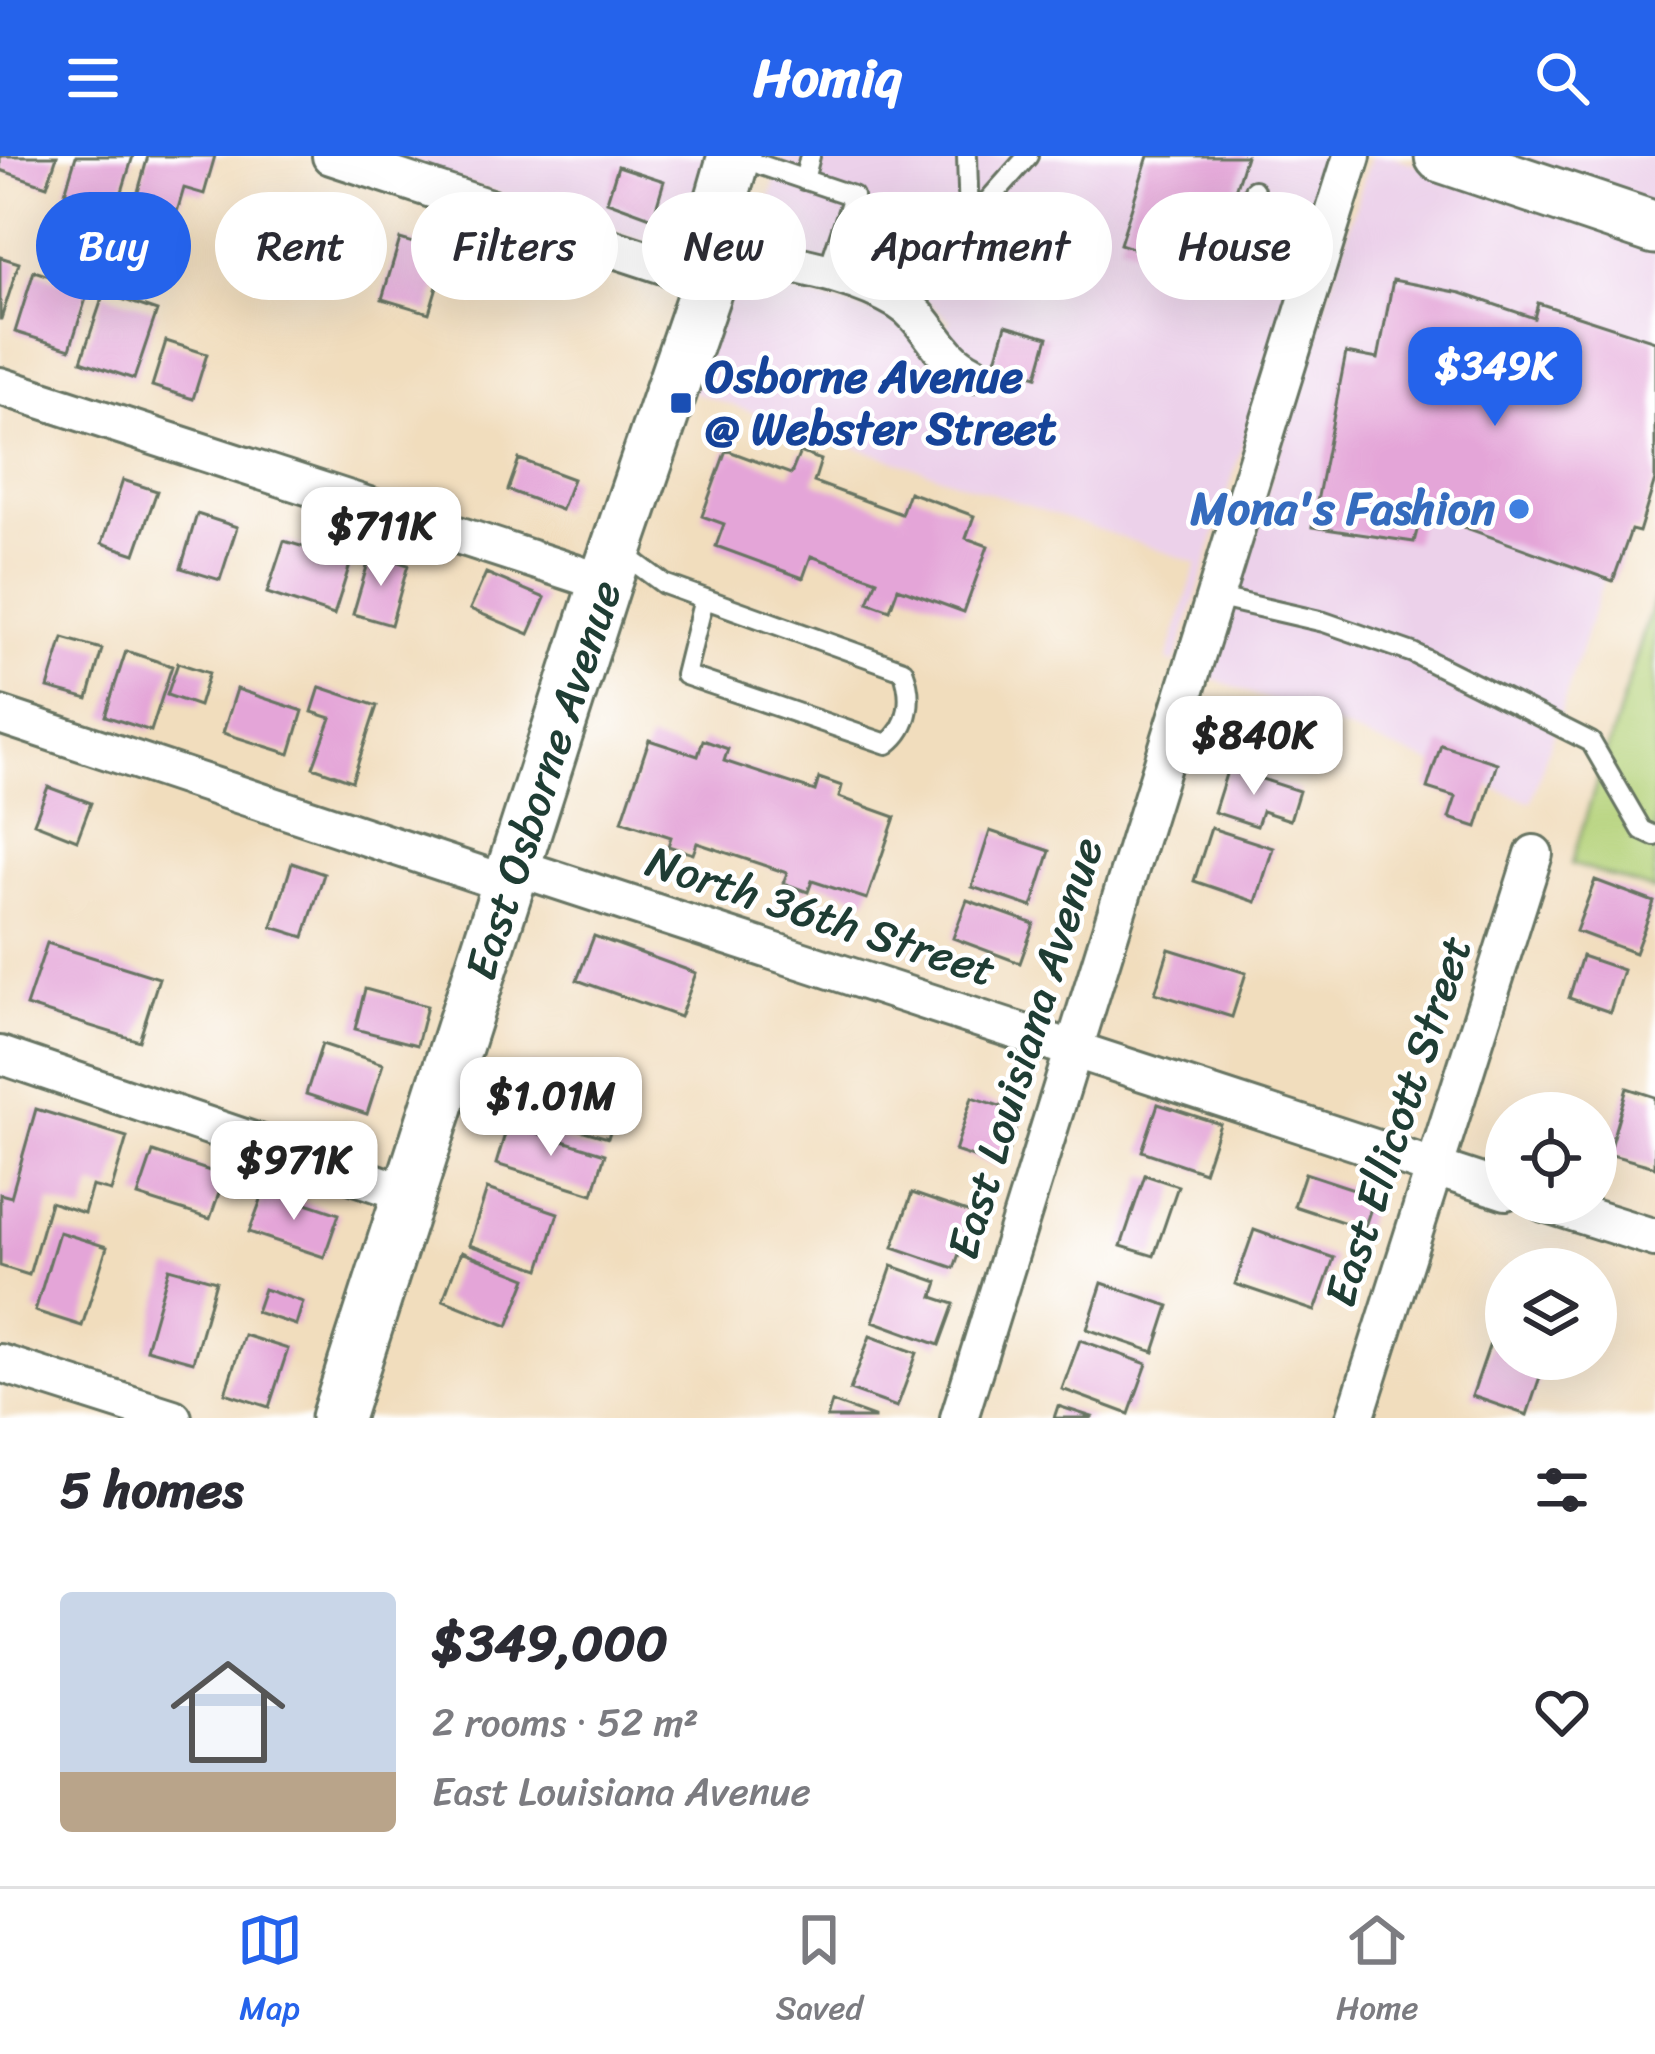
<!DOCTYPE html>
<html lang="en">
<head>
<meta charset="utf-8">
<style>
	:root { --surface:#fff; --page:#f2f2f3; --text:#2b2b33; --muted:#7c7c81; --line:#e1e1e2; --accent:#2563eb }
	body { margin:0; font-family:Sriracha,sans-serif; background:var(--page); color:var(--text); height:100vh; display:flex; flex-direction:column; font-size:45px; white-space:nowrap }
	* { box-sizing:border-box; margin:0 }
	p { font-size:39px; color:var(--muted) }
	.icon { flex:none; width:66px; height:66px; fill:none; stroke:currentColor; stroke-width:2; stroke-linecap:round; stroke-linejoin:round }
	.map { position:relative; height:1262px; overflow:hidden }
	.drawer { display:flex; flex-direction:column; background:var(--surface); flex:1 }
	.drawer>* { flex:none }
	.banner { position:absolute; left:36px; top:36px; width:1584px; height:108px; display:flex; gap:24px }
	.tools { position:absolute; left:1485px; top:936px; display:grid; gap:24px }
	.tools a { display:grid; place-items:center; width:132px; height:132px; border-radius:50%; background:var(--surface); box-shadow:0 12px 48px #0002; font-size:60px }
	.price { position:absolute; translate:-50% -102px; padding:0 27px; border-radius:24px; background:#fff; color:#222; font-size:39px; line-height:78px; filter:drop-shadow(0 3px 6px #0008) }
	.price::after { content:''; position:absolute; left:50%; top:72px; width:36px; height:27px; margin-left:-18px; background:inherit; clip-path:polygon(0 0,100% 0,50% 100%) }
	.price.active { background:var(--accent); color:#fff }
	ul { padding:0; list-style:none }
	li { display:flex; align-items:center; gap:36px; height:300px; padding:0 60px }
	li+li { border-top:3px solid var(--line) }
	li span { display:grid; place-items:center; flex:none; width:336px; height:240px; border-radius:12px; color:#555 }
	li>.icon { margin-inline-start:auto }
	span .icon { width:144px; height:144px; fill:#fffc; stroke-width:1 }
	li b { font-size:51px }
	h2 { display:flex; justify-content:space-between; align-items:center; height:144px; padding:0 60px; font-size:51px }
	.pill { padding:0 42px; border-radius:54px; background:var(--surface); box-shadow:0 12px 48px #0002; font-size:42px; line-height:108px }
	.pill.active { background:var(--accent); color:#fff }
	header { display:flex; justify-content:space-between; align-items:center; height:156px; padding:0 60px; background:var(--accent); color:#fff; font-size:54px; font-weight:700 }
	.tab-bar { display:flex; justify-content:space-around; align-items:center; height:168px; border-top:3px solid var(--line); background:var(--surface); font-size:33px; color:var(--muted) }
	.tab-bar a { display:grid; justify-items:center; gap:6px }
	.tab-bar .active { color:var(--accent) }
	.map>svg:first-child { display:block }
</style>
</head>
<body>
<header><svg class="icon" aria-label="menu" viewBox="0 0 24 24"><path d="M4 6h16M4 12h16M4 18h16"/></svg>Homiq<svg class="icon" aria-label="search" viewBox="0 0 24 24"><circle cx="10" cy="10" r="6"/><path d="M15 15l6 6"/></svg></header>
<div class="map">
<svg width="1655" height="1262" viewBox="0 0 1655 1262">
	<rect width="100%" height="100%" fill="#fff"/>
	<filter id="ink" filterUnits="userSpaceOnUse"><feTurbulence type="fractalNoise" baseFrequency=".00833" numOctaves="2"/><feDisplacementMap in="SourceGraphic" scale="24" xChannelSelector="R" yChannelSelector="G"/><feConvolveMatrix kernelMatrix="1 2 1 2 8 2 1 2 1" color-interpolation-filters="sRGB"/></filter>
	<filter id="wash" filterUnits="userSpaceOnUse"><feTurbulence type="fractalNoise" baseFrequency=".004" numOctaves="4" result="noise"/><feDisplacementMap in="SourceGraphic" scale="48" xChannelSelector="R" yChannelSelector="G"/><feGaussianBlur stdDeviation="2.7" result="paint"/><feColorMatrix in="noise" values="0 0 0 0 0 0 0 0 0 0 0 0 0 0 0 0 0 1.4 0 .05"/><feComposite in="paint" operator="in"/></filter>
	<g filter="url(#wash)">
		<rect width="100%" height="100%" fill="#f1ddbd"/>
		<!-- built -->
		<path fill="#ecd1ea" d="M 384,0 L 715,0 L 691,101 Z
			M 783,0 L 1332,0 L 1175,508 L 1167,505 L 1197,407 L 690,235 L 726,132 L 737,123 L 892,160 L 928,189 L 951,165 L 912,133 L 753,93 Z
			M 1371,0 L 1391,0 L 1655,90 L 1655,266 L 1531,646 L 1209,521 Z
			M 1493,0 L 1655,0 L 1655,55 Z"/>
		<!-- green -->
		<path fill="#b4d178" stroke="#6a8756" stroke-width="3" d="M 1655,441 L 1655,735 L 1571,708 Z"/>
		<g id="blocks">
			<!-- building -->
			<path fill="#e4a5d8" d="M 0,0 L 57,0 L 47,30 L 0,14 Z
				M 76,0 L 133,0 L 117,52 L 65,36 Z
				M 148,0 L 215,0 L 204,38 L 184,32 L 170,80 L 129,68 Z
				M 1148,0 L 1246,0 L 1229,53 L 1207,46 L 1186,110 L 1120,88 Z
				M 618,10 L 664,25 L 653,62 L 607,45 Z
				M 400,83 L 447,97 L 429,157 L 382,143 Z
				M 0,101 L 19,107 L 1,163 L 0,163 Z
				M 34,115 L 89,133 L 70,193 L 15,176 Z
				M 1393,124 L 1461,137 L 1534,162 L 1538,147 L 1655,185 L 1655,324 L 1639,376 L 1631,374 L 1613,425 L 1422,356 L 1414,386 L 1312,371 L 1346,197 L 1378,203 Z
				M 104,137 L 157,155 L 134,223 L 81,205 Z
				M 1006,169 L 1048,181 L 1037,220 L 995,207 Z
				M 166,185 L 207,198 L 193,243 L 152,230 Z
				M 726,294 L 791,318 L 800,296 L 821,304 L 814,326 L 901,358 L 909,336 L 974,360 L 966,382 L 988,390 L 964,456 L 898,432 L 890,454 L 868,446 L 877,424 L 811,400 L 803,422 L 716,390 L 724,368 L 702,360 Z
				M 519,303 L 573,323 L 561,354 L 508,334 Z
				M 123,324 L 157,335 L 135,398 L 102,387 Z
				M 197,358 L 237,371 L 220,424 L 181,412 Z
				M 284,385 L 351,405 L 334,459 L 267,437 Z
				M 371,397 L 408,409 L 391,469 L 353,458 Z
				M 486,417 L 545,442 L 529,478 L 470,453 Z
				M 63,482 L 102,493 L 88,543 L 48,532 Z
				M 126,495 L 172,510 L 151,575 L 105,560 Z
				M 178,507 L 209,517 L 199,550 L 167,539 Z
				M 320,531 L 377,550 L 352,625 L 313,611 L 331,562 L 312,556 Z
				M 237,533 L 303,555 L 290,598 L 223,577 Z
				M 649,584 L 698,600 L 703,584 L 728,593 L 724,605 L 815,635 L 819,622 L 842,630 L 839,641 L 895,661 L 867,743 L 812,725 L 808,736 L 783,727 L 787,717 L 697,687 L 693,698 L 668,690 L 671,681 L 622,665 Z
				M 1441,589 L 1497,607 L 1477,671 L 1449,662 L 1456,641 L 1427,632 Z
				M 1228,612 L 1299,635 L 1290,664 L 1262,655 L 1257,670 L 1214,656 Z
				M 48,631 L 91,647 L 77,684 L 34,667 Z
				M 1211,672 L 1273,692 L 1256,746 L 1194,725 Z
				M 990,675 L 1050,695 L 1032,751 L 972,731 Z
				M 292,707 L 324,718 L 304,781 L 272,771 Z
				M 1595,724 L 1654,746 L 1635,797 L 1576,775 Z
				M 967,744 L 1034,768 L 1020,807 L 953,782 Z
				M 594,780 L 696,817 L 680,861 L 577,824 Z
				M 47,787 L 159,822 L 139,885 L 26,850 Z
				M 1169,793 L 1246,817 L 1232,861 L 1155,837 Z
				M 1582,800 L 1623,814 L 1610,856 L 1569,842 Z
				M 365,833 L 427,850 L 417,889 L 355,873 Z
				M 322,888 L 383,908 L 367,958 L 306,938 Z
				M 531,909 L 622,935 L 608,982 L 517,956 Z
				M 1627,932 L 1655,941 L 1655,1011 L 1608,998 Z
				M 972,941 L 1021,957 L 1003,1011 L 955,995 Z
				M 1158,948 L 1220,968 L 1204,1016 L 1142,995 Z
				M 36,953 L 127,981 L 111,1035 L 92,1030 L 84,1057 L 50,1046 L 29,1119 L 0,1110 L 0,1038 L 11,1041 Z
				M 508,968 L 605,998 L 593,1038 L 496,1008 Z
				M 153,996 L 225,1020 L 210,1063 L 138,1040 Z
				M 1305,1017 L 1375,1040 L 1364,1073 L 1294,1050 Z
				M 1145,1019 L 1178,1030 L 1154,1100 L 1121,1090 Z
				M 265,1033 L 339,1058 L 324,1101 L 249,1076 Z
				M 487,1033 L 558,1057 L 540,1113 L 469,1089 Z
				M 912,1037 L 973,1058 L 954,1112 L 893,1091 Z
				M 1254,1074 L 1334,1102 L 1315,1155 L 1235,1128 Z
				M 59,1076 L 107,1091 L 82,1170 L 35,1155 Z
				M 461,1096 L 527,1122 L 508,1170 L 443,1144 Z
				M 892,1110 L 938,1126 L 933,1141 L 954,1148 L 939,1189 L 873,1165 Z
				M 169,1112 L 216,1125 L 193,1206 L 146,1193 Z
				M 1102,1127 L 1169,1150 L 1154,1196 L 1087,1173 Z
				M 264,1133 L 303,1146 L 296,1169 L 256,1156 Z
				M 1497,1167 L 1506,1170 L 1506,1203 L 1546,1203 L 1527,1259 L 1472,1240 Z
				M 244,1179 L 288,1193 L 269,1251 L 225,1237 Z
				M 870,1180 L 917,1197 L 897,1251 L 850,1234 Z
				M 1080,1184 L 1147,1208 L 1129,1258 L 1062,1233 Z
				M 832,1246 L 874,1261 L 874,1262 L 827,1262 Z
				M 1058,1250 L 1092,1261 L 1091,1262 L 1054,1262 Z"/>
		</g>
	</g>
	<g filter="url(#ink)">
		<use href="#blocks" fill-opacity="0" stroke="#687564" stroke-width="3"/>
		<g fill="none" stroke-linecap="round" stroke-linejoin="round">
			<defs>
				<path id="lane" d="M 967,0 L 969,65
					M 761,9 L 853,40 L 827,118
					M 804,24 L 810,0
					M 1254,34 L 1236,97 L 1244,114 L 1309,136
					M 899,145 L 1028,0
					M 621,396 L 664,428 L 903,514 C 913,540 911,570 887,588 L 685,519 L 704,443
					M 1215,441 L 1324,466 L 1413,497 L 1591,586 L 1642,674 L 1655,680"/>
				<path id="street" d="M 331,0 L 709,124
					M 734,95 C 786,108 852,116 899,145 C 930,164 937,201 972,217
					M 0,230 L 605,427
					M 0,559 L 511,729
					M 516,711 L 1506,1035
					M 0,899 L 409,1038
					M 1544,1047 L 1655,1082
					M 0,1207 L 173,1262
					M 959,1262 L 1352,0
					M 1355,1262 L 1534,698"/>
				<path id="secondary" d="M 1441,0 L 1655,72
					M 337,1262 L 605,427 L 709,124 L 711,80 L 734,0"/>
			</defs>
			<!-- lane casing -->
			<use href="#lane" stroke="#687564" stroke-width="24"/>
			<!-- street casing -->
			<use href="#street" stroke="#687564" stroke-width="42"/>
			<!-- secondary casing -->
			<use href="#secondary" stroke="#687564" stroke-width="57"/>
			<!-- lane -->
			<use href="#lane" stroke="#fff" stroke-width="18"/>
			<!-- street -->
			<use href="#street" stroke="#fff" stroke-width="36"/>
			<!-- secondary -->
			<use href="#secondary" stroke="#fff" stroke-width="51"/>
		</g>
	</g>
	<!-- markers -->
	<rect fill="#1a4fb4" stroke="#fff" stroke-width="4.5" x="669" y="235" width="24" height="24" rx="6"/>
	<circle fill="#3f7fe0" stroke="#fff" stroke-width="4.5" cx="1519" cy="353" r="12"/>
	<g text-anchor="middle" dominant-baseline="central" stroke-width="9" stroke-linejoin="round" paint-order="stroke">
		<!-- transit labels -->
		<g font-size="45" font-weight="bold" fill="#164399" stroke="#fff" text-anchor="start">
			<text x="705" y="221">Osborne Avenue<tspan x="705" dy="52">@ Webster Street</tspan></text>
		</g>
		<!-- shop labels -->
		<g font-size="45" font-weight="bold" fill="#366cbe" stroke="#fff" text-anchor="end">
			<text x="1495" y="353">Mona's Fashion</text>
		</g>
		<!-- street labels -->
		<g font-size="45" fill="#1f3d34" stroke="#fff">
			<text transform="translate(543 624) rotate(-72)">East Osborne Avenue</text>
			<text transform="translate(821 760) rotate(18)">North 36th Street</text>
			<text transform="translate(1025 892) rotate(-73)">East Louisiana Avenue</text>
			<text transform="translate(1398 965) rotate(-72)">East Ellicott Street</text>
		</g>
	</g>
</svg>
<div class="tools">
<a><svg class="icon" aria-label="locate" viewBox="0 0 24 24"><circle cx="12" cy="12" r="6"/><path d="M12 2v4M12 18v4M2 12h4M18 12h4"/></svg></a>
<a><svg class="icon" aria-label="layers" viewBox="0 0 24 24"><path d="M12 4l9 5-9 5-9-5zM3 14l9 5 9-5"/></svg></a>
</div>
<b class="price active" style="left:1495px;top:273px">$349K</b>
<b class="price" style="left:381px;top:433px">$711K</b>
<b class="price" style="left:1254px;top:642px">$840K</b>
<b class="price" style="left:551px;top:1003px">$1.01M</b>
<b class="price" style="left:294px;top:1067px">$971K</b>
<div class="banner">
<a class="pill active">Buy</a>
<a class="pill">Rent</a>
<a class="pill">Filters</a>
<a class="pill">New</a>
<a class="pill">Apartment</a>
<a class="pill">House</a>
</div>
</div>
<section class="drawer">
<h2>5 homes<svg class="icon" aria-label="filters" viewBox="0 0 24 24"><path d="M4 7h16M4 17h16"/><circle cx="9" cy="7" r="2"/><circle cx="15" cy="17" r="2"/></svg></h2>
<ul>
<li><span style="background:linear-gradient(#c9d6e8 75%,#b9a48a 0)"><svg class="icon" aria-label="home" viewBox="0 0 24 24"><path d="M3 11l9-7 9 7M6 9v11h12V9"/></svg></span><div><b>$349,000</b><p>2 rooms · 52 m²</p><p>East Louisiana Avenue</p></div><svg class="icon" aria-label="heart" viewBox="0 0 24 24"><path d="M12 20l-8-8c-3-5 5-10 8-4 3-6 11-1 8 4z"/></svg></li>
</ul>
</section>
<nav class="tab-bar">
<a class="active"><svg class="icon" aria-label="map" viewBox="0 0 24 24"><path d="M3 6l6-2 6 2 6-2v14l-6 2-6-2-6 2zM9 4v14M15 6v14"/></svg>Map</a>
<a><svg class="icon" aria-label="saved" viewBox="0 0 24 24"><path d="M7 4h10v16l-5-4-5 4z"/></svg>Saved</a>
<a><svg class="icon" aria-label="home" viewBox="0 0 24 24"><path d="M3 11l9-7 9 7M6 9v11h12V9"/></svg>Home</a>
</nav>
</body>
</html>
